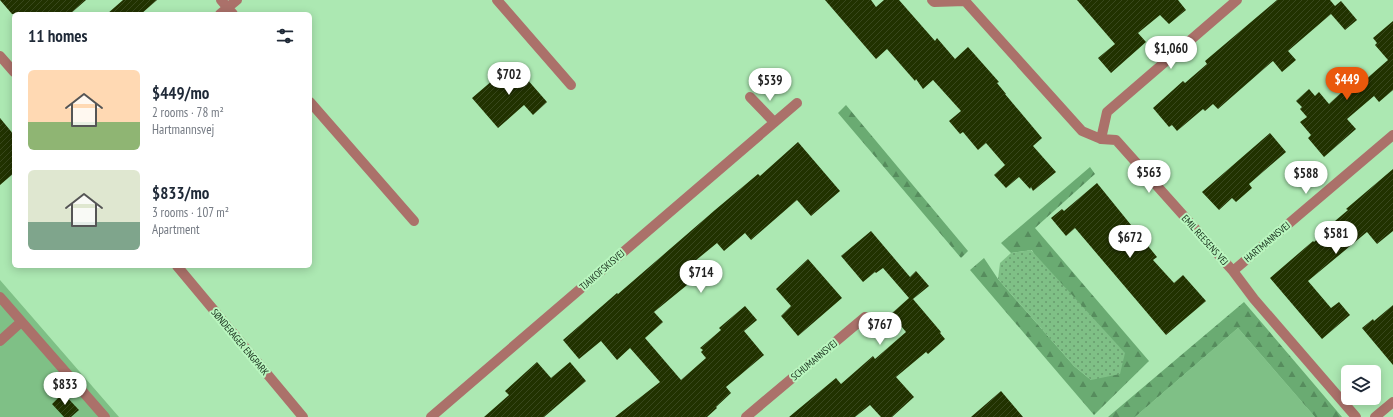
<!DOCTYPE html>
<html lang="en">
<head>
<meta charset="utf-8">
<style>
	:root { --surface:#fff; --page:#f6f6f7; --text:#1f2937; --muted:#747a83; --accent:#ea580c }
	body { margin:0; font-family:"PT Sans Narrow",sans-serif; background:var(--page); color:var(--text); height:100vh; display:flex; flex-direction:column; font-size:15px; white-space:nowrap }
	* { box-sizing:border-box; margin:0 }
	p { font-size:13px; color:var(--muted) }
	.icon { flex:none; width:22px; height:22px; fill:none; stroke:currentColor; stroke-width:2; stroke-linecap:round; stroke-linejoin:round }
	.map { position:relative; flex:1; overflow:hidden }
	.panel { position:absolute; left:12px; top:12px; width:300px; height:256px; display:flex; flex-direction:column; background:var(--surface); border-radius:6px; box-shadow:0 2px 10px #0003 }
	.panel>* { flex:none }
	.buttons { position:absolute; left:1341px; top:365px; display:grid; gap:8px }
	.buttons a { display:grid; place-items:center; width:40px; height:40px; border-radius:6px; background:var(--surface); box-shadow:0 2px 10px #0003; font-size:20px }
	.price { position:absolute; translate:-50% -34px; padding:0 9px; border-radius:14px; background:#fff; color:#222; font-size:13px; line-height:26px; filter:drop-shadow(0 1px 2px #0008) }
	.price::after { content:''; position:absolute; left:50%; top:24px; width:12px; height:9px; margin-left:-6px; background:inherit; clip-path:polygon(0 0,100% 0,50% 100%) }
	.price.current { background:var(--accent); color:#fff }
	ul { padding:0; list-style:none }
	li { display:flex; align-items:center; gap:12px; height:100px; padding:0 16px }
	li span { display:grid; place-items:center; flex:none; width:112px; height:80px; border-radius:6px; color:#555 }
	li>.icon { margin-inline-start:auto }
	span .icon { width:48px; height:48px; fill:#fffc; stroke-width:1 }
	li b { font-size:17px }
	h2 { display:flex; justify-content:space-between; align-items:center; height:48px; padding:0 16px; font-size:17px }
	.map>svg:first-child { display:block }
</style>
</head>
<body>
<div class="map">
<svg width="1393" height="417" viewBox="0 0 1393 417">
	<defs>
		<pattern id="forest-firs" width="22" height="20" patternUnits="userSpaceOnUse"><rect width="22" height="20" fill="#6aab72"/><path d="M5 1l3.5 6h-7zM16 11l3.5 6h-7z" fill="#568c5d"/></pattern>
		<pattern id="park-dots" width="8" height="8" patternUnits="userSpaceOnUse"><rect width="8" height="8" fill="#7fc086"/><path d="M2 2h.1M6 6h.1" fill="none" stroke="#679c6d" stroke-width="1.8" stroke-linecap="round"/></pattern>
		<pattern id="building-hatch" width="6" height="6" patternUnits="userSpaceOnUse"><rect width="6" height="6" fill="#213200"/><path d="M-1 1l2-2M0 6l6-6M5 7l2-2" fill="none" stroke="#38471c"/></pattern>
	</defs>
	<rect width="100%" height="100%" fill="#ace8b2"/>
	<!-- green -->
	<path fill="#7fc086" d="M 0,280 L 119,417 L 0,417 Z
		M 1238,328 L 1315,417 L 1135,417 Z"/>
	<!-- forest -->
	<path fill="url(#forest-firs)" d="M 846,105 L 968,251 L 961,258 L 838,113 Z
		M 1090,167 L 1095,174 L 1035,228 L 1149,361 L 1094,415 L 970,270 L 984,258 L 998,279 L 1074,366 L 1091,380 L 1032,250 L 1011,253 L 1001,243 Z
		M 1244,302 L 1342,417 L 1315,417 L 1238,328 L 1135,417 L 1108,417 Z"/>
	<!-- park -->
	<path fill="url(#park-dots)" d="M 1031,250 L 1125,353 L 1120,374 L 1091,380 L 1074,366 L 998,279 L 1000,263 L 1011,253 Z"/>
	<!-- building -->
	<path fill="url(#building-hatch)" d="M 0,0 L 86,0 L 70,14 L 12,14 Z
		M 123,0 L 157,0 L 141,14 L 107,14 Z
		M 825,0 L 871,0 L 876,7 L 884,0 L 899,0 L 935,41 L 937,38 L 955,59 L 968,47 L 999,82 L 997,83 L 1006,94 L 1005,94 L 1042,138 L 1033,146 L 1056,172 L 1033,191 L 1031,187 L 1030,189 L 1019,177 L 1006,188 L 994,175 L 1005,165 L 986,143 L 978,150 L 963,132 L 960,134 L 949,121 L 961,111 L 933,80 L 923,89 L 916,79 L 915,81 L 887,49 L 876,59 Z
		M 1077,0 L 1178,0 L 1186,10 L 1169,24 L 1160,15 L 1138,33 L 1146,42 L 1111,73 L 1098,58 L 1115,44 Z
		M 1277,0 L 1330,0 L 1335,6 L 1341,1 L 1357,20 L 1345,30 L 1331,14 L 1288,51 L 1296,60 L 1282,72 L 1273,61 L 1218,109 L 1213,104 L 1205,111 L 1203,109 L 1177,131 L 1172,125 L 1169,127 L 1153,108 L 1183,81 L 1185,83 L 1207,64 L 1205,61 Z
		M 1393,21 L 1393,90 L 1379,102 L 1374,96 L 1347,119 L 1356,129 L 1324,157 L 1308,138 L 1311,135 L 1300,122 L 1307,117 L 1300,109 L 1302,107 L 1296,101 L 1309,89 L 1315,96 L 1319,92 L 1329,104 L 1344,90 L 1348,95 L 1388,60 L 1375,45 L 1377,43 L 1373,38 Z
		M 513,63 L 547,102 L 533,115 L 524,105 L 498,128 L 472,98 Z
		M 0,118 L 14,135 L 14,173 L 0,185 Z
		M 1270,133 L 1286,152 L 1249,184 L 1252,188 L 1236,202 L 1232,198 L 1219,210 L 1202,192 Z
		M 798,142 L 840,191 L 811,216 L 797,200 L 751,240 L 745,233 L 724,251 L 717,243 L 684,270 L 692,281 L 654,312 L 663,322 L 645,338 L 681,380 L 706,358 L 701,352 L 703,350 L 700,348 L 721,330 L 719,328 L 745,306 L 757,320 L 744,331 L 764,355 L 726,387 L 731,393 L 716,407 L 717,408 L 707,417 L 615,417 L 660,382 L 630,348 L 617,360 L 601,341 L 579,359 L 563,340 L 617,293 L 618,294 L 715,210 L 758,174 L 760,176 Z
		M 1393,169 L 1393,231 L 1377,244 L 1367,232 L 1308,281 L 1331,308 L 1339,302 L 1350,315 L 1322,339 L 1270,278 L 1313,241 L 1314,242 L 1337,223 L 1335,221 L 1348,210 L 1346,209 Z
		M 1097,183 L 1157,257 L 1153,260 L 1174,283 L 1183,275 L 1206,301 L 1166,335 L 1075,228 L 1066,236 L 1051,218 L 1062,209 L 1064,211 Z
		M 871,231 L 910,277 L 916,271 L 929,286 L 913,299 L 941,332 L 940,333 L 945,339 L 928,354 L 926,352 L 896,377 L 914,397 L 892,417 L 881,417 L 870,405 L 855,417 L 789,417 L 836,378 L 841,384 L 873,356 L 875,359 L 906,332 L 891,314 L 909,298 L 883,268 L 876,273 L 875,272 L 863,282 L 841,256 Z
		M 808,259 L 842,298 L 798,336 L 781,316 L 791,306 L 776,289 Z
		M 1393,305 L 1393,365 L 1362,328 L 1373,319 L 1374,321 Z
		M 537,362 L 551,378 L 570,362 L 586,381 L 544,417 L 484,417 L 509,395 L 505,391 Z
		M 1001,391 L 1023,417 L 971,417 Z
		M 63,393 L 79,410 L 71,417 L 64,417 L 52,404 Z"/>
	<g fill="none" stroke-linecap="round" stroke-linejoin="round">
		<!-- minor -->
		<path stroke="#ab716a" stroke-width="10" d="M 221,0 L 233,14
			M 497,0 L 571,85
			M 932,0 L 934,2 L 965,1 L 1082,131 L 1101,139 L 1116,140 L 1233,271 L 1254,299 L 1356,417
			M 220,14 L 237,0
			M 0,56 L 14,72
			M 750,97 L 774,122
			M 310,102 L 414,221
			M 1101,139 L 1107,112 L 1237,0
			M 177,266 L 303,417
			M 1233,271 L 1393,135
			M 0,297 L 105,417
			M 0,341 L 21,322
			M 431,417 L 797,103
			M 746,417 L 865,317 L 878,333
			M 1375,417 L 1393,402"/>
	</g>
	<g text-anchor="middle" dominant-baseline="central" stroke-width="4" stroke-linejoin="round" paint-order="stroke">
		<!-- street labels -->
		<g font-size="10" fill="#19301c" stroke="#b9f6bf">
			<text transform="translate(1205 240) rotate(48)">EMIL REESENS VEJ</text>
			<text transform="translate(1267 242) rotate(-40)">HARTMANNSVEJ</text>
			<text transform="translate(602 270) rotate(-41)">TJAIKOFSKISVEJ</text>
			<text transform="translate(240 342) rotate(50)">SØNDERAGER ENGPARK</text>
			<text transform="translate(814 360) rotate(-40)">SCHUMANNSVEJ</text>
		</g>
	</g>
</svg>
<div class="buttons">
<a><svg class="icon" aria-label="layers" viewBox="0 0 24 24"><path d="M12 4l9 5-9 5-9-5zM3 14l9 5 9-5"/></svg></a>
</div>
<b class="price" style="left:1171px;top:70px">$1,060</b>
<b class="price" style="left:509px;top:96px">$702</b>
<b class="price current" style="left:1347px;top:101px">$449</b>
<b class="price" style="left:770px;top:102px">$539</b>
<b class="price" style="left:1149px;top:194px">$563</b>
<b class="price" style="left:1306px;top:195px">$588</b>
<b class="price" style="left:1336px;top:255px">$581</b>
<b class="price" style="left:1130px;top:259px">$672</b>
<b class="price" style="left:701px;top:294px">$714</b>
<b class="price" style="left:880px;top:346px">$767</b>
<b class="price" style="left:65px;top:406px">$833</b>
<section class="panel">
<h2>11 homes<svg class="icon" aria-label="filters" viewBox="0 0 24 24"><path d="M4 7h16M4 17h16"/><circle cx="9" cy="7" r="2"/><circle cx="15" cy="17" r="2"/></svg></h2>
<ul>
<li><span style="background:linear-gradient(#ffd9b3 65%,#8fb573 0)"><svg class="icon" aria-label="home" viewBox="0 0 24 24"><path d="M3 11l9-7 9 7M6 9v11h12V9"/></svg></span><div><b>$449/mo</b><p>2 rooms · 78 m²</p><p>Hartmannsvej</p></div></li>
<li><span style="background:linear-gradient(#dfe7d0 65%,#7fa58c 0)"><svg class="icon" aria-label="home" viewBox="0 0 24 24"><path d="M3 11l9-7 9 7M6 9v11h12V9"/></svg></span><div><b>$833/mo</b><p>3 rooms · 107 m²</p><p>Apartment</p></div></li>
</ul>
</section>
</div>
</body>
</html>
